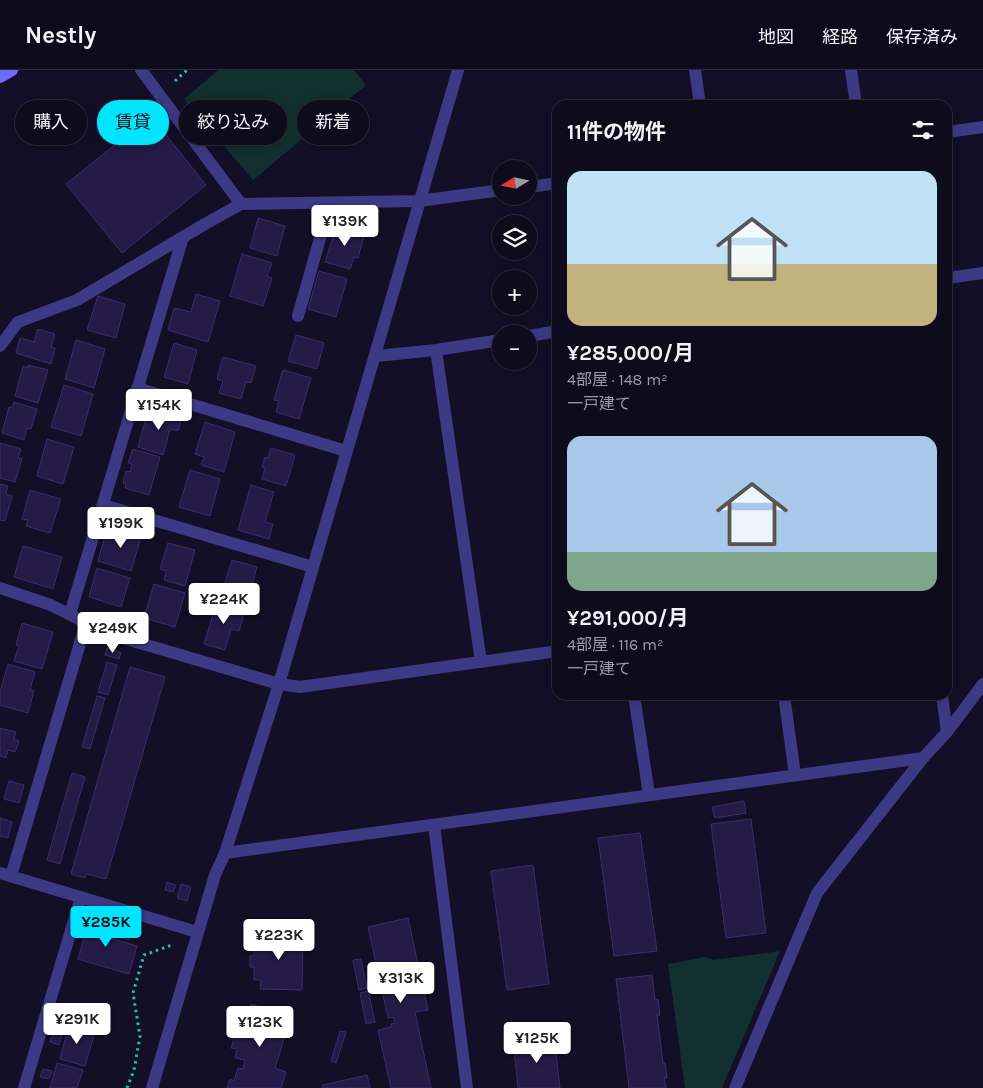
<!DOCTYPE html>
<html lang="ja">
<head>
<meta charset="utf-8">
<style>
	:root { --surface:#0e0b1c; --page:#171425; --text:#f1f3f6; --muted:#9b9ba3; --line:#2e2b3b; --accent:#00e5ff }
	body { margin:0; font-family:Karla,"Noto Sans JP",sans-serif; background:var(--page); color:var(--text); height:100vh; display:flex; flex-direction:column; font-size:19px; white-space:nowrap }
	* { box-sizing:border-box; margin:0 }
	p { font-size:16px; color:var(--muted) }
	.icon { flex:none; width:28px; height:28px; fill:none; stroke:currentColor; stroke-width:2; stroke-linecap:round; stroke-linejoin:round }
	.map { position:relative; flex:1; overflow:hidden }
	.side { position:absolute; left:552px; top:30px; width:400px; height:600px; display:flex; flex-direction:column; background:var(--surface); border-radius:15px; box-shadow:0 2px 12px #0003,0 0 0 1px var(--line) }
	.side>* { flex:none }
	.guide { position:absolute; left:15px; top:30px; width:462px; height:45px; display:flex; gap:10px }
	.needle { width:32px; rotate:260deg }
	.fabs { position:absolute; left:492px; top:90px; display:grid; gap:10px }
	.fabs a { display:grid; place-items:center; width:45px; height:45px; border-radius:50%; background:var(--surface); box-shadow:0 2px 12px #0003,0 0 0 1px var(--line); font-size:25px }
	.price { position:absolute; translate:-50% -42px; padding:0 11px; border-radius:5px; background:#fff; color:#222; font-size:16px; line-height:32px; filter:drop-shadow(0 1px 2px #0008) }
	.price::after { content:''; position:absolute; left:50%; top:30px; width:15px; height:11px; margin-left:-8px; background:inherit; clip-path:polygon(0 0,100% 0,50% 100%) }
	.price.current { background:var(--accent); color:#111 }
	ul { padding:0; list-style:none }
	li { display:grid; align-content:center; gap:10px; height:265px; padding:0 15px }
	li span { display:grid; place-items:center; height:155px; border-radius:15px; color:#555 }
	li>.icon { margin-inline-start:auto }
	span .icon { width:90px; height:90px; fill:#fffc; stroke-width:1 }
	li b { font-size:21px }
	h2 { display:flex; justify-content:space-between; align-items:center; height:60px; padding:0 15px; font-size:21px }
	.pill { padding:0 18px; border-radius:22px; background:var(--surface); box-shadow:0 2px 12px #0003,0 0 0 1px var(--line); font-size:18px; line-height:45px }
	.pill.current { background:var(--accent); color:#111 }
	header { display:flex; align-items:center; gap:30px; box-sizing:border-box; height:70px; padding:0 25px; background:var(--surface); border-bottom:1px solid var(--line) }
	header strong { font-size:24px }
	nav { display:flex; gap:28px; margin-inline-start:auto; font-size:18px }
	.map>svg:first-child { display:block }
</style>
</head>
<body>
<header>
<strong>Nestly</strong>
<nav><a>地図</a><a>経路</a><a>保存済み</a></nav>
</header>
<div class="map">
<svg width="983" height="1018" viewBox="0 0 983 1018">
	<rect width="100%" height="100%" fill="#130f26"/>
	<!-- green -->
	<path fill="#12302f" d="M 218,0 L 354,0 L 366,15 L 253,110 L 184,29 Z
		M 780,881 L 722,1018 L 685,1018 L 668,894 L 705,887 L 713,890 Z"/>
	<!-- building -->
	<path fill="#241b47" stroke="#3b2d73" d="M 151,46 L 206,115 L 122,183 L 66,114 Z
		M 258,148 L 285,156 L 277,186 L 250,178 Z
		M 337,154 L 362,161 L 361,165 L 364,166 L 358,188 L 354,187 L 350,199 L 325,192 Z
		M 242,184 L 272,193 L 267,206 L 272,208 L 263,236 L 230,226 Z
		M 319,201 L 347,209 L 336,247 L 308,239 Z
		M 196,224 L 220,231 L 208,272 L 168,260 L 174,238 L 191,242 Z
		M 98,226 L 125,234 L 116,268 L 87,260 Z
		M 38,259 L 55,264 L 51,277 L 55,278 L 51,294 L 16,283 L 20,268 L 34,272 Z
		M 296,265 L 324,273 L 317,299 L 288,291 Z
		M 76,270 L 105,279 L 94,318 L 65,309 Z
		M 174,273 L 197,280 L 188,314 L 164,307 Z
		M 223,287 L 256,296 L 251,313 L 246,312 L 241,329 L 219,323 L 223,311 L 217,309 Z
		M 28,295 L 48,300 L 38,333 L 15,326 L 23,296 L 28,298 Z
		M 283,300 L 311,308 L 299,349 L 276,342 L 279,331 L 274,330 Z
		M 64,315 L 93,324 L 81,366 L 51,357 Z
		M 14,332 L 37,339 L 31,359 L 27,358 L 24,370 L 2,363 L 9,337 L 12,338 Z
		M 155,338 L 182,346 L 178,361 L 170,359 L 163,385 L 138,377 L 146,348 L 152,350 Z
		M 205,352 L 235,362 L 224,402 L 201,395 L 204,387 L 195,384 Z
		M 47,369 L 74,377 L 63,414 L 37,406 Z
		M 0,373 L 21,379 L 18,388 L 22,388 L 15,412 L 0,408 Z
		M 271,378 L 295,385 L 286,416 L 262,409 L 265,398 L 262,397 L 265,387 L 268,388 Z
		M 133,379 L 160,387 L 149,425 L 125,418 L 126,413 L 123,413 L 126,401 L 130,402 L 132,394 L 128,393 Z
		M 190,400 L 220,409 L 210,446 L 179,437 Z
		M 0,414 L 8,416 L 6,424 L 12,426 L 5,451 L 0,450 Z
		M 251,415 L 274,422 L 265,452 L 273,454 L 269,469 L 238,460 Z
		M 30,420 L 61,429 L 50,463 L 26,456 L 28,450 L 22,449 Z
		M 117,457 L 142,464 L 131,501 L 98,491 L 105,466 L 114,469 Z
		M 168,473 L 195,480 L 185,516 L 164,510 L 166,501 L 160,499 Z
		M 23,476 L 62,487 L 53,519 L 14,507 Z
		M 232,490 L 257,497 L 247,532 L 221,525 Z
		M 97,498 L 130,508 L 121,537 L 89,527 Z
		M 154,514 L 185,523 L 175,557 L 144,548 Z
		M 217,532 L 245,540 L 239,561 L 231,559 L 225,580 L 204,574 Z
		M 22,553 L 53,562 L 42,599 L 14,591 L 19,576 L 16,575 Z
		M 107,578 L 121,583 L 119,589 L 105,585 Z
		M 107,592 L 117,595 L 108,625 L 98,622 Z
		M 8,594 L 35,602 L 30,620 L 34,621 L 28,643 L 0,635 L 0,622 Z
		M 130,597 L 165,607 L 106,809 L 87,804 L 85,808 L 71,804 Z
		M 97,626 L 105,628 L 90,679 L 82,677 Z
		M 0,658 L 16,662 L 14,669 L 19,671 L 15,682 L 8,680 L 6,688 L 0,686 Z
		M 72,703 L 85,707 L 60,794 L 47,790 Z
		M 9,711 L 24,715 L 19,733 L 4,729 Z
		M 744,731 L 746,743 L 715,748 L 712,737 Z
		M 0,748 L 12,752 L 8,768 L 0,766 Z
		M 751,749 L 766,863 L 726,868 L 711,754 Z
		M 640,763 L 657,881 L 614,886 L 598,768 Z
		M 533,795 L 549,914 L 507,920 L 491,801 Z
		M 167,812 L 176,815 L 173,822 L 165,820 Z
		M 181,814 L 191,817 L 187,831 L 177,828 Z
		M 90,846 L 111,853 L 107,867 L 137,876 L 129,904 L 78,889 Z
		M 408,848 L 428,940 L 415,942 L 431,1018 L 391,1018 L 378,960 L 391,957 L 391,954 L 395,953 L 394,947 L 388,948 L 368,857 Z
		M 118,853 L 133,858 L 129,870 L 114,866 Z
		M 262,863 L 303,864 L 302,920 L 260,919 L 261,910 L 254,910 L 254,897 L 250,897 L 250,886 L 254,886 L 255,872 L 261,872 Z
		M 361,889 L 367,918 L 359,920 L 353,890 Z
		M 652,905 L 655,930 L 658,929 L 660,945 L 657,945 L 663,993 L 665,993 L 667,1008 L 664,1008 L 666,1018 L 629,1018 L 616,909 Z
		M 368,921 L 375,952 L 366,954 L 360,923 Z
		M 251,934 L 291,946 L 275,998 L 286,1002 L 281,1018 L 227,1018 L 230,1009 L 234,1011 L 238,998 L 243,999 L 245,990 L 235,988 L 237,979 L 231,978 L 235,965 L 233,964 L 236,954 L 239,955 L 243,940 L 248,942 Z
		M 56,955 L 64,957 L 59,975 L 50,972 Z
		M 69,955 L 95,962 L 85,996 L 60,989 Z
		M 340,961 L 346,962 L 336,993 L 331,991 Z
		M 554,967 L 560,1018 L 518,1018 L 513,971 Z
		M 57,993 L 83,1000 L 77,1018 L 50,1018 Z
		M 43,999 L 52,1001 L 49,1009 L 40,1007 Z
		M 367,1005 L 370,1018 L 323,1018 L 323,1015 Z"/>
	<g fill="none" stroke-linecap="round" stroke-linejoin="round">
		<!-- path -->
		<path stroke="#2fb8b0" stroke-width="3" stroke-dasharray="2.5 4" stroke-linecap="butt" d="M 175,11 L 187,0
			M 127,1018 L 134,1000 L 140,966 L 133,923 L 144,885 L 172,875"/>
		<!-- minor -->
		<path stroke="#3d3a85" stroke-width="12" d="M 141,0 L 241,134
			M 695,0 L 700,35
			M 851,0 L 856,35
			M 948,62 L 983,57
			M 529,117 L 558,113
			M 948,208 L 983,203
			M 298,246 L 330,133
			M 529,266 L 558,261
			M 0,276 L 18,252 L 77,230 L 205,154 L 241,134 L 419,131 L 501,120
			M 436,280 L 481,592
			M 376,286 L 436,280 L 501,270
			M 137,318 L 346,381
			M 103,435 L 313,497
			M 0,518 L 51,535 L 106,563 L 279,614 L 300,617 L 558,581
			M 70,544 L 183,167
			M 634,625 L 649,725
			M 784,625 L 795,705
			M 942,625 L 947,662
			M 434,755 L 467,1018
			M 0,803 L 197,862
			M 11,806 L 86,553
			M 24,1018 L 81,827
			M 152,1018 L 215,805 L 225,783
			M 735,1018 L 817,823 L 923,688 L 947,662 L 983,614"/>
		<!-- tertiary -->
		<path stroke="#3d3a85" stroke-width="12" d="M 458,0 L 279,614 L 225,783 L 923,688"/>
		<!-- secondary -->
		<path stroke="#6f6bff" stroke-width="12" d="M 0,7 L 12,0"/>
	</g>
</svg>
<div class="fabs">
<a><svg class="needle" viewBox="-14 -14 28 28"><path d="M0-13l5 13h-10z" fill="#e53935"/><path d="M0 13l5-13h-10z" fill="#9b9ba3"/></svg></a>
<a><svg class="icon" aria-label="layers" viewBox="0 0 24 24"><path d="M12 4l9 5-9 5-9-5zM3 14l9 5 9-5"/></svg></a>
<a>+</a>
<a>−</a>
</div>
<b class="price" style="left:345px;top:177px">¥139K</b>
<b class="price" style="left:159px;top:361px">¥154K</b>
<b class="price" style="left:121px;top:479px">¥199K</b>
<b class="price" style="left:224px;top:555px">¥224K</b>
<b class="price" style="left:113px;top:584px">¥249K</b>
<b class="price current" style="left:106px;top:878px">¥285K</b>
<b class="price" style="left:279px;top:891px">¥223K</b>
<b class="price" style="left:401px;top:934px">¥313K</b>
<b class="price" style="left:77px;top:975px">¥291K</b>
<b class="price" style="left:260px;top:978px">¥123K</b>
<b class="price" style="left:537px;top:994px">¥125K</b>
<div class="guide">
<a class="pill">購入</a>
<a class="pill current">賃貸</a>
<a class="pill">絞り込み</a>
<a class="pill">新着</a>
</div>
<section class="side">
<h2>11件の物件<svg class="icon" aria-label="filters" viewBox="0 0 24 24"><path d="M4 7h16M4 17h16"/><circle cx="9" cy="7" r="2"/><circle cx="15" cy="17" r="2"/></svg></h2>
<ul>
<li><span style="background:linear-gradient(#bfe0f5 60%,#c2b280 0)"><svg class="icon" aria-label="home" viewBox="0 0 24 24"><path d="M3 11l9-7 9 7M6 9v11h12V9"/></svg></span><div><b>¥285,000/月</b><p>4部屋 · 148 m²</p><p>一戸建て</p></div></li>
<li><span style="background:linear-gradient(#a9c7e8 75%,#7fa58c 0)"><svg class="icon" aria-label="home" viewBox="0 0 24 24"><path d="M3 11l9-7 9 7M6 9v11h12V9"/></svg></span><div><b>¥291,000/月</b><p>4部屋 · 116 m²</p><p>一戸建て</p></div></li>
</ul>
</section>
</div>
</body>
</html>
